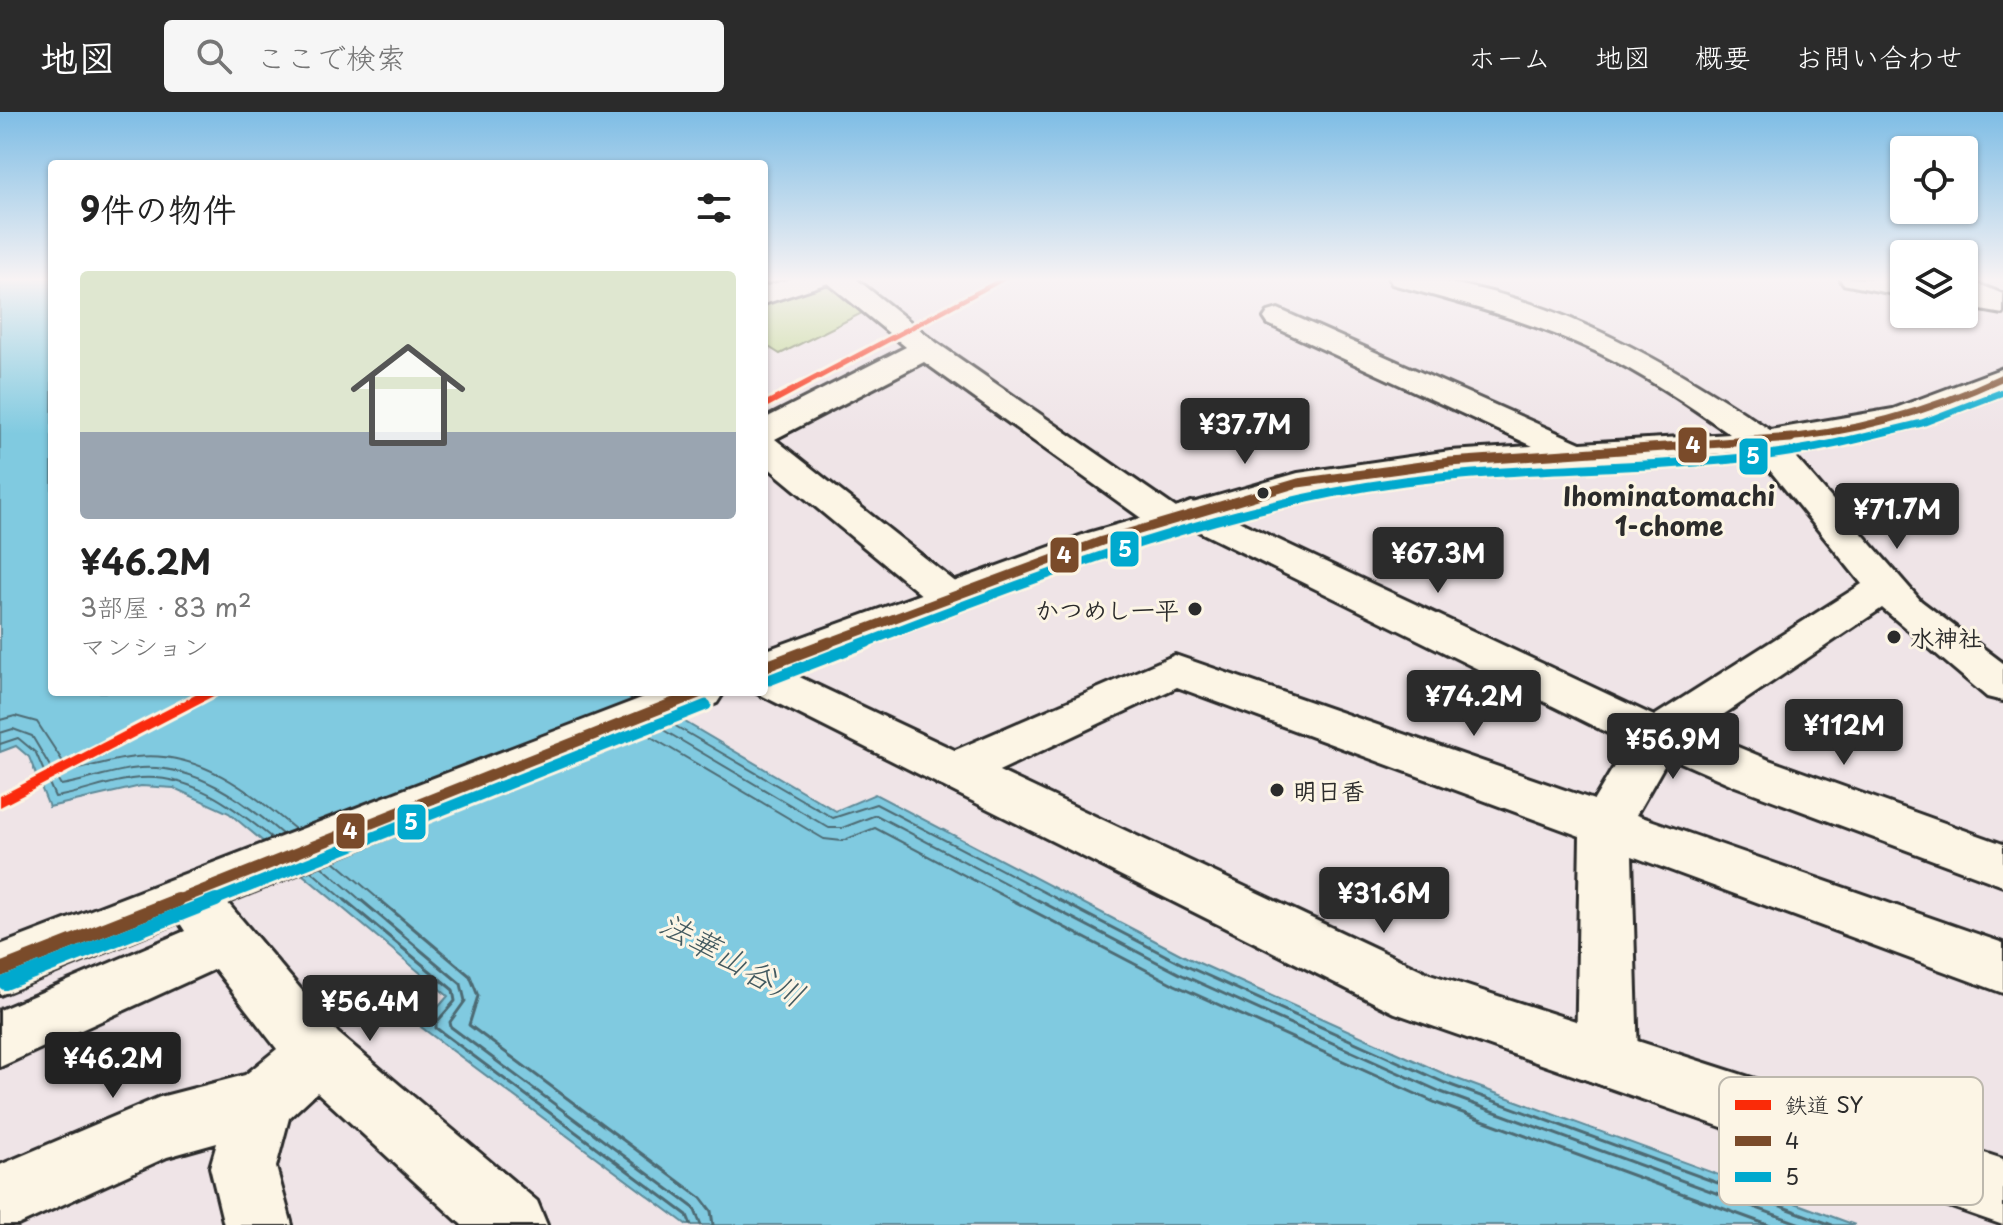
<!DOCTYPE html>
<html lang="ja">
<head>
<meta charset="utf-8">
<style>
	:root { --surface:#fff; --page:#f6f6f6; --text:#222; --muted:#767676; --line:#e0e0e0; --accent:#2b2b2b }
	body { margin:0; font-family:"Playpen Sans","Klee One",sans-serif; background:var(--page); color:var(--text); height:100vh; display:flex; flex-direction:column; font-size:30px; white-space:nowrap }
	* { box-sizing:border-box; margin:0 }
	p { font-size:26px; color:var(--muted) }
	.icon { flex:none; width:44px; height:44px; fill:none; stroke:currentColor; stroke-width:2; stroke-linecap:round; stroke-linejoin:round }
	.map { position:relative; flex:1; overflow:hidden }
	.side { position:absolute; left:48px; top:48px; width:720px; height:536px; display:flex; flex-direction:column; background:var(--surface); border-radius:8px; box-shadow:0 2px 6px #0004 }
	.side>* { flex:none }
	.fabs { position:absolute; left:1890px; top:24px; display:grid; gap:16px }
	.fabs a { display:grid; place-items:center; width:88px; height:88px; border-radius:8px; background:var(--surface); box-shadow:0 2px 6px #0004; font-size:40px }
	.price { position:absolute; translate:-50% -68px; padding:0 18px; border-radius:8px; background:var(--accent); color:#fff; font-size:26px; line-height:52px; filter:drop-shadow(0 2px 4px #0008) }
	.price::after { content:''; position:absolute; left:50%; top:48px; width:24px; height:18px; margin-left:-12px; background:inherit; clip-path:polygon(0 0,100% 0,50% 100%) }
	.price.active { background:#222; color:#fff }
	ul { padding:0; list-style:none }
	li { display:grid; align-content:center; gap:16px; height:424px; padding:0 32px }
	li+li { border-top:2px solid var(--line) }
	li span { display:grid; place-items:center; height:248px; border-radius:8px; color:#555 }
	li>.icon { margin-inline-start:auto }
	span .icon { width:144px; height:144px; fill:#fffc; stroke-width:1 }
	li b { font-size:34px }
	h2 { display:flex; justify-content:space-between; align-items:center; height:96px; padding:0 32px; font-size:34px }
	header { display:flex; align-items:center; gap:48px; box-sizing:border-box; height:112px; padding:0 40px; background:var(--accent); color:#fff }
	header strong { font-size:38px }
	nav { display:flex; gap:44px; margin-inline-start:auto; font-size:28px }
	.search { width:560px; height:72px; background:var(--page); display:flex; align-items:center; gap:20px; box-sizing:border-box; padding:0 28px; border-radius:8px; color:var(--muted); font-size:30px }
	.map>svg:first-child { display:block }
</style>
</head>
<body>
<header>
<strong>地図</strong>
<div class="search"><svg class="icon" aria-label="search" viewBox="0 0 24 24"><circle cx="10" cy="10" r="6"/><path d="M15 15l6 6"/></svg>ここで検索</div>
<nav><a>ホーム</a><a>地図</a><a>概要</a><a>お問い合わせ</a></nav>
</header>
<div class="map">
<svg width="2003" height="1113" viewBox="0 0 2003 1113">
	<rect width="100%" height="100%" fill="#efe4e7"/>
	<filter id="ink" filterUnits="userSpaceOnUse"><feTurbulence type="fractalNoise" baseFrequency=".0125" numOctaves="2"/><feDisplacementMap in="SourceGraphic" scale="16" xChannelSelector="R" yChannelSelector="G"/><feConvolveMatrix kernelMatrix="1 2 1 2 8 2 1 2 1" color-interpolation-filters="sRGB"/></filter>
	<g filter="url(#ink)">
		<!-- green -->
		<path fill="#bed68d" stroke="#74805c" stroke-width="2" d="M 825,172 L 838,173 L 866,199 L 780,242 L 764,232 L 764,192 Z"/>
		<!-- water -->
		<path fill="#80cae0" stroke="#5e8a98" stroke-width="2" d="M 0,166 L 52,166 L 52,580 L 634,580 L 836,699 L 875,682 L 1188,846 L 1449,964 L 1855,1113 L 687,1113 L 421,915 L 448,884 L 229,701 L 174,676 L 141,674 L 49,695 L 29,645 L 16,634 L 0,640 Z"/>
		<g fill="none" stroke-linecap="round" stroke-linejoin="round">
			<!-- shore-far1 -->
			<path stroke="#4d6b73" stroke-width="2" d="M 0,608 L 15,604 L 37,610 L 69,659 C 91,655 113,647 136,645 C 199,638 249,679 295,717
				M 672,612 L 833,706 L 876,692 L 1063,790
				M 660,616 L 829,716 L 842,716 L 876,703 L 1041,790
				M 0,621 L 13,617 L 32,624 L 61,673 C 87,669 113,658 140,656 C 195,652 242,688 282,722
				M 646,622 L 824,727 L 842,729 L 875,716 L 1015,790
				M 0,632 L 18,626 L 36,641 L 55,685 C 84,681 111,668 140,666 C 191,662 234,695 272,726
				M 334,749 L 382,790
				M 321,754 L 363,790
				M 311,759 L 347,790"/>
			<!-- shore -->
			<path stroke="#4d6b73" stroke-width="3" d="M 345,788 L 453,878 L 455,889 L 436,911 L 436,916 L 687,1103 L 691,1113
				M 361,788 L 461,872 L 465,889 L 450,910 L 451,915 L 694,1096 L 701,1113
				M 380,788 L 470,864 L 478,884 L 469,913 L 701,1086 L 711,1099 L 713,1113
				M 1012,788 L 1175,873 L 1436,991 L 1768,1113
				M 1038,788 L 1180,862 L 1441,980 L 1803,1113
				M 1059,788 L 1184,853 L 1445,971 L 1832,1113"/>
			<defs>
				<path id="minor" d="M 792,166 L 855,166 L 937,231 L 1176,396 L 1191,390 L 1204,393 L 1654,604 L 1862,472 L 1747,330 L 1752,323 L 1764,320 L 1776,323 L 1921,489 L 2003,551 L 2003,589 L 1987,585 L 1882,496 L 1699,619 L 1769,648 L 2003,732 L 2003,774 L 1735,674 L 1669,645 L 1636,703 L 2003,831 L 2003,881 L 1632,744 L 1638,947 L 1629,967 L 1607,975 L 1585,967 L 1576,947 L 1580,724 L 1177,575 L 971,672 L 954,677 L 937,672 L 930,659 L 937,646 L 1175,543 L 1594,688 L 1628,631 L 1184,412 L 1168,419 L 1155,416 L 924,250 L 775,327 L 963,476 L 969,485 L 963,494 L 949,498 L 935,494 L 764,352 L 764,307 L 906,235 L 828,171 L 764,192 L 764,175 Z
					M 1840,166 L 1904,168 L 1904,184 L 1843,172 Z
					M 1964,179 L 2003,186 L 2003,202 L 1964,195 Z
					M 1278,197 L 1585,333 L 1590,340 L 1585,347 L 1573,350 L 1561,347 L 1268,212 L 1264,206 L 1268,200 Z
					M 190,763 L 209,769 L 338,921 L 537,1089 L 547,1113 L 462,1113 L 317,980 L 289,1006 L 276,1055 L 292,1113 L 224,1113 L 210,1055 L 217,1031 L 167,1045 L 18,1113 L 0,1113 L 0,1053 L 160,985 L 245,963 L 277,937 L 215,857 L 0,955 L 0,898 L 185,819 L 163,785 L 171,769 Z"/>
				<path id="tertiary" d="M 1389,166 C 1523,166 1661,245 1770,318 L 1893,297 L 2003,256 L 2003,277 L 1915,312 L 1797,336 L 1450,360 L 1298,382 L 1185,415 L 1067,454 L 791,561 L 1430,862 L 2003,1047 L 2003,1113 L 1395,901 L 755,580 L 764,580 L 764,539 L 1088,421 L 1298,361 L 1450,339 L 1730,322 C 1687,292 1643,262 1595,239 C 1530,209 1461,191 1392,172 Z
					M 1964,166 L 2003,182 L 2003,200 L 1964,184 Z
					M 657,580 L 724,580 L 717,591 L 0,883 L 0,833 Z"/>
			</defs>
			<!-- minor casing -->
			<use href="#minor" stroke="#2b2b2b" stroke-width="6"/>
			<!-- tertiary casing -->
			<use href="#tertiary" stroke="#2b2b2b" stroke-width="6"/>
			<!-- minor -->
			<use href="#minor" fill="#fcf5e5" fill-rule="evenodd"/>
			<!-- tertiary -->
			<use href="#tertiary" fill="#fcf5e5" fill-rule="evenodd"/>
			<defs>
				<path id="bus-1-far3" d="M 1762,328 C 1846,323 1927,301 2003,265"/>
				<path id="bus-1-far2" d="M 825,532 L 1102,429 L 1298,371 L 1450,350 L 1791,326"/>
				<path id="bus-1-far1" d="M 764,555 L 830,530
					M 173,790 L 701,580"/>
				<path id="bus-1" d="M 0,858 L 178,788"/>
				<path id="bus-2-far3" d="M 1852,328 L 1922,311 L 2003,280"/>
				<path id="bus-2-far2" d="M 862,532 C 1038,465 1216,394 1404,369 C 1555,349 1711,363 1860,326"/>
				<path id="bus-2-far1" d="M 769,568 L 867,530
					M 210,790 L 706,593"/>
				<path id="bus-2" d="M 5,871 L 216,788"/>
			</defs>
			<!-- bus-1-far3 casing -->
			<use href="#bus-1-far3" stroke="#fcf5e5" stroke-width="11"/>
			<!-- bus-1-far2 casing -->
			<use href="#bus-1-far2" stroke="#fcf5e5" stroke-width="14"/>
			<!-- bus-1-far1 casing -->
			<use href="#bus-1-far1" stroke="#fcf5e5" stroke-width="17"/>
			<!-- bus-1 casing -->
			<use href="#bus-1" stroke="#fcf5e5" stroke-width="20"/>
			<!-- bus-2-far3 casing -->
			<use href="#bus-2-far3" stroke="#fcf5e5" stroke-width="11"/>
			<!-- bus-2-far2 casing -->
			<use href="#bus-2-far2" stroke="#fcf5e5" stroke-width="14"/>
			<!-- bus-2-far1 casing -->
			<use href="#bus-2-far1" stroke="#fcf5e5" stroke-width="17"/>
			<!-- bus-2 casing -->
			<use href="#bus-2" stroke="#fcf5e5" stroke-width="20"/>
			<!-- bus-1-far3 -->
			<use href="#bus-1-far3" stroke="#7a4b2a" stroke-width="7"/>
			<!-- bus-1-far2 -->
			<use href="#bus-1-far2" stroke="#7a4b2a" stroke-width="9"/>
			<!-- bus-1-far1 -->
			<use href="#bus-1-far1" stroke="#7a4b2a" stroke-width="11"/>
			<!-- bus-1 -->
			<use href="#bus-1" stroke="#7a4b2a" stroke-width="14"/>
			<!-- bus-2-far3 -->
			<use href="#bus-2-far3" stroke="#00a9ce" stroke-width="7"/>
			<!-- bus-2-far2 -->
			<use href="#bus-2-far2" stroke="#00a9ce" stroke-width="9"/>
			<!-- bus-2-far1 -->
			<use href="#bus-2-far1" stroke="#00a9ce" stroke-width="11"/>
			<!-- bus-2 -->
			<use href="#bus-2" stroke="#00a9ce" stroke-width="14"/>
			<defs>
				<path id="rail-1" d="M 1000,166 L 1009,166 L 764,297 L 764,290 Z
					M 201,580 L 217,580 L 215,583 L 0,695 L 0,684 Z"/>
			</defs>
			<!-- rail-1 casing -->
			<use href="#rail-1" stroke="#fcf5e5" stroke-width="6"/>
			<!-- rail-1 -->
			<use href="#rail-1" fill="#fa2b08" fill-rule="evenodd"/>
		</g>
	</g>
	<!-- sky -->
	<linearGradient id="sky" x2="0" y2="1"><stop stop-color="#7ebde5"/><stop offset="0.52" stop-color="#f8f3f4"/><stop offset="1" stop-color="#f8f3f4" stop-opacity="0"/></linearGradient>
	<rect width="2003" height="322" fill="url(#sky)"/>
	<!-- markers -->
	<g fill="#2b2b2b" stroke="#fcf5e5" stroke-width="3">
		<circle cx="1263" cy="381" r="7"/>
		<circle cx="1195" cy="497" r="8"/>
		<circle cx="1894" cy="525" r="8"/>
		<circle cx="1277" cy="678" r="8"/>
	</g>
	<g text-anchor="middle" dominant-baseline="central" stroke-width="6" stroke-linejoin="round" paint-order="stroke">
		<!-- poi labels -->
		<g font-size="24" font-weight="bold" fill="#2b2b2b" stroke="#fcf5e5" text-anchor="start">
			<text x="1179" y="497" text-anchor="end">かつめし一平</text>
			<text x="1910" y="525">水神社</text>
			<text x="1293" y="678">明日香</text>
		</g>
		<!-- neighbourhood labels -->
		<g font-size="26" font-weight="bold" fill="#2b2b2b" stroke="#fcf5e5">
			<text x="1669" y="383">Ihominatomachi<tspan x="1669" dy="30">1-chome</tspan></text>
		</g>
		<!-- near-water labels -->
		<g font-size="32" font-style="italic" fill="#445b61" stroke="#fcf5e5">
			<text transform="translate(733 846) rotate(29)">法華山谷川</text>
		</g>
	</g>
	<!-- legend -->
	<rect x="1719" y="965" width="264" height="128" rx="12" fill="#fcf5e5" stroke="#bdb8ad" stroke-width="2"/>
	<rect x="1735" y="988" width="36" height="10" fill="#fa2b08"/>
	<rect x="1735" y="1024" width="36" height="10" fill="#7a4b2a"/>
	<rect x="1735" y="1060" width="36" height="10" fill="#00a9ce"/>
	<g font-size="22" fill="#2b2b2b">
		<text x="1785" y="1001">鉄道 SY</text>
		<text x="1785" y="1037">4</text>
		<text x="1785" y="1073">5</text>
	</g>
	<g stroke="#fcf5e5" stroke-width="3">
		<rect x="1677" y="314" width="31" height="38" rx="8" fill="#7a4b2a"/>
		<rect x="1738" y="325" width="31" height="39" rx="8" fill="#00a9ce"/>
		<rect x="1109" y="418" width="31" height="38" rx="8" fill="#00a9ce"/>
		<rect x="1049" y="424" width="31" height="38" rx="8" fill="#7a4b2a"/>
		<rect x="396" y="691" width="31" height="38" rx="8" fill="#00a9ce"/>
		<rect x="335" y="700" width="31" height="38" rx="8" fill="#7a4b2a"/>
	</g>
	<g font-size="22" text-anchor="middle" font-weight="bold" fill="#fff">
		<text x="1693" y="341">4</text>
		<text x="1753" y="352">5</text>
		<text x="1125" y="445">5</text>
		<text x="1064" y="451">4</text>
		<text x="411" y="718">5</text>
		<text x="350" y="727">4</text>
	</g>
</svg>
<div class="fabs">
<a><svg class="icon" aria-label="locate" viewBox="0 0 24 24"><circle cx="12" cy="12" r="6"/><path d="M12 2v4M12 18v4M2 12h4M18 12h4"/></svg></a>
<a><svg class="icon" aria-label="layers" viewBox="0 0 24 24"><path d="M12 4l9 5-9 5-9-5zM3 14l9 5 9-5"/></svg></a>
</div>
<b class="price" style="left:1245px;top:354px">¥37.7M</b>
<b class="price" style="left:1897px;top:439px">¥71.7M</b>
<b class="price" style="left:1438px;top:483px">¥67.3M</b>
<b class="price" style="left:1474px;top:626px">¥74.2M</b>
<b class="price" style="left:1844px;top:655px">¥112M</b>
<b class="price" style="left:1673px;top:669px">¥56.9M</b>
<b class="price" style="left:1384px;top:823px">¥31.6M</b>
<b class="price" style="left:370px;top:931px">¥56.4M</b>
<b class="price active" style="left:113px;top:988px">¥46.2M</b>
<section class="side">
<h2>9件の物件<svg class="icon" aria-label="filters" viewBox="0 0 24 24"><path d="M4 7h16M4 17h16"/><circle cx="9" cy="7" r="2"/><circle cx="15" cy="17" r="2"/></svg></h2>
<ul>
<li><span style="background:linear-gradient(#dfe7d0 65%,#9aa5b1 0)"><svg class="icon" aria-label="home" viewBox="0 0 24 24"><path d="M3 11l9-7 9 7M6 9v11h12V9"/></svg></span><div><b>¥46.2M</b><p>3部屋 · 83 m²</p><p>マンション</p></div></li>
</ul>
</section>
</div>
</body>
</html>
